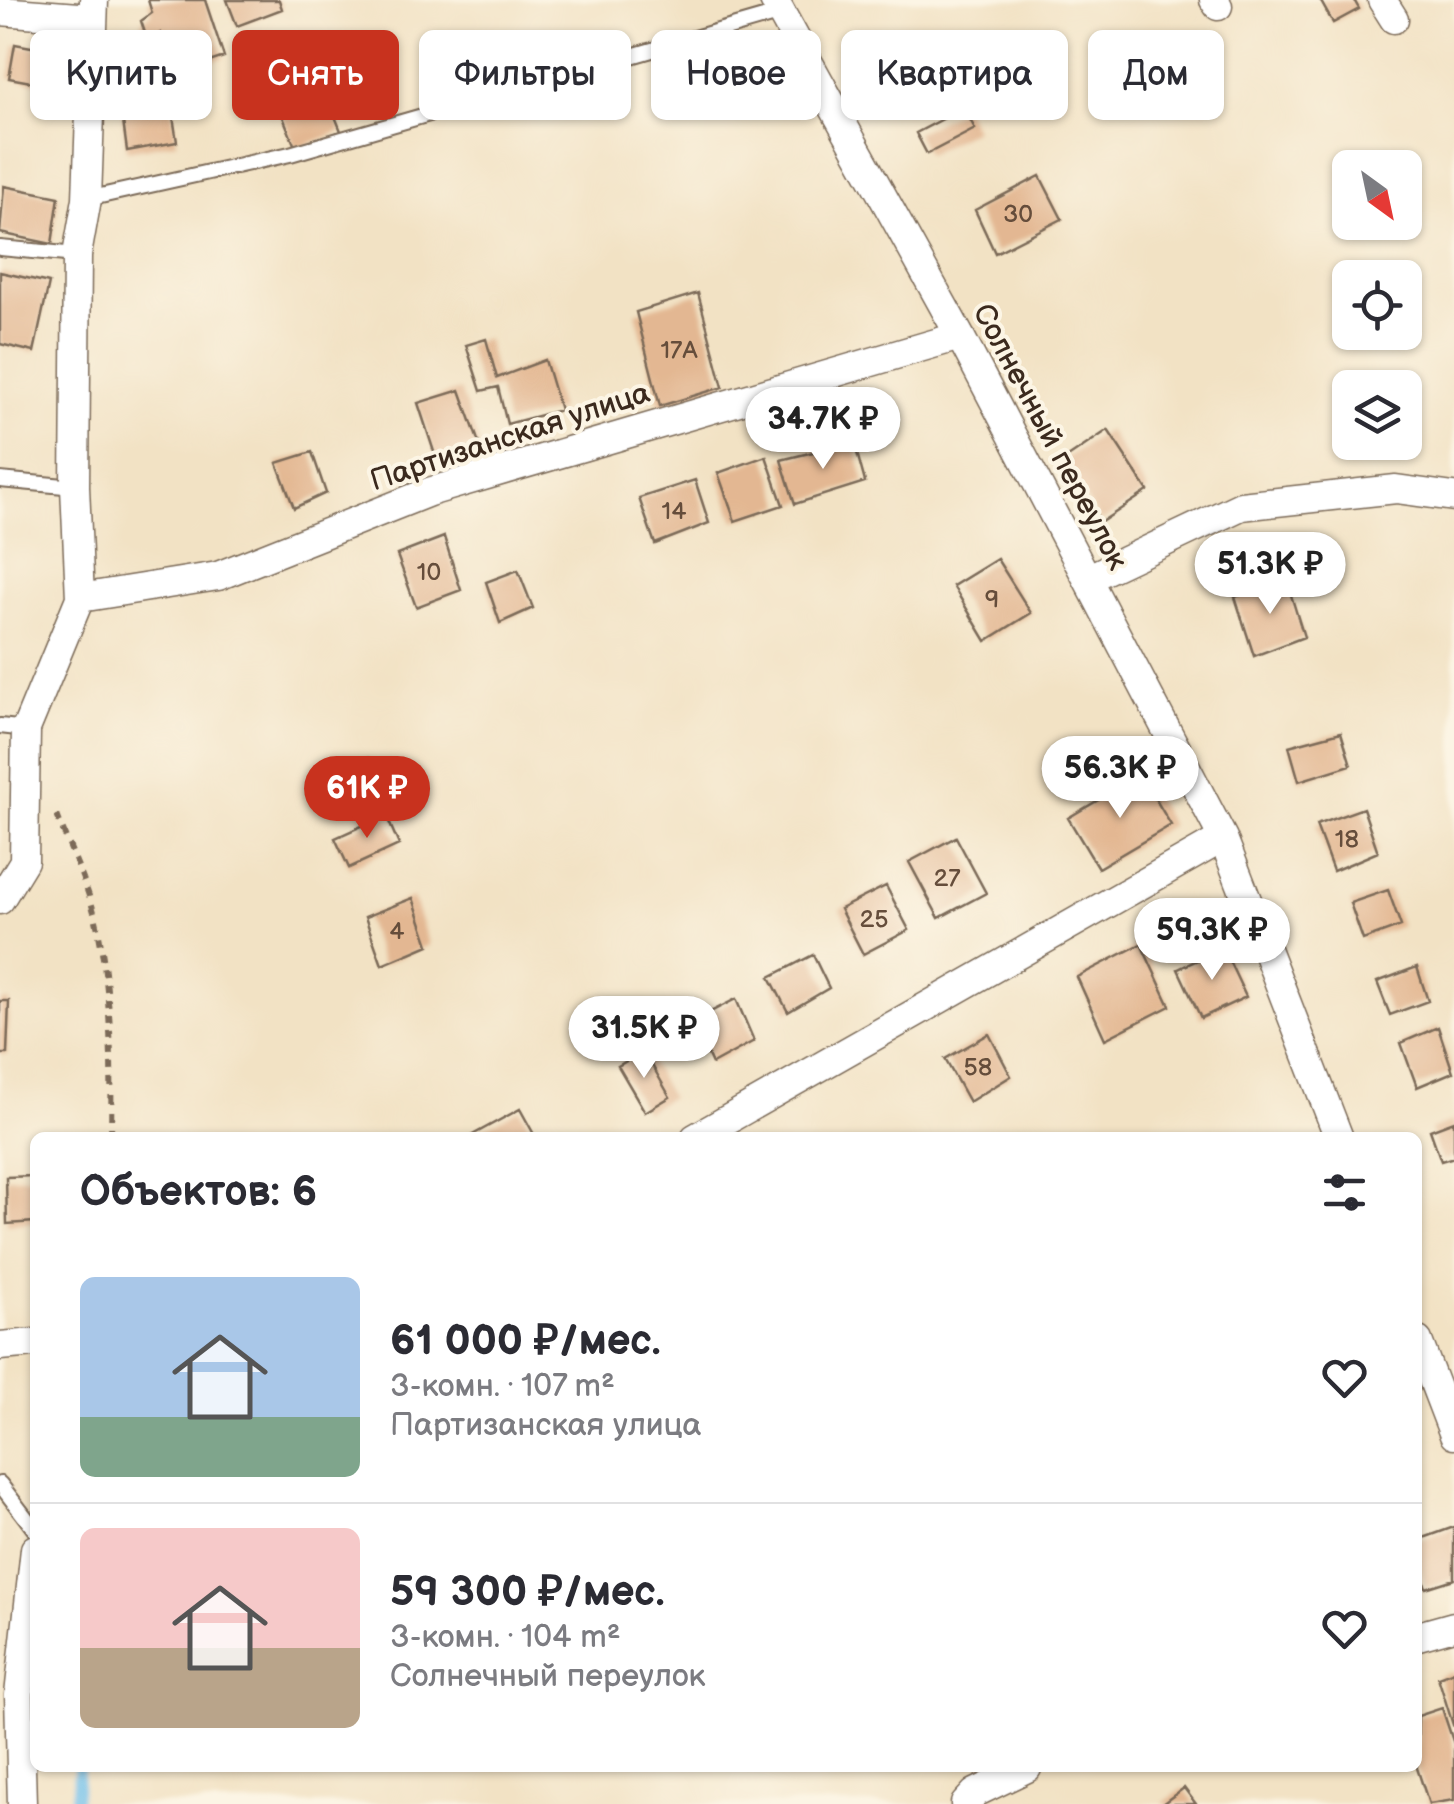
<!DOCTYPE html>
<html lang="ru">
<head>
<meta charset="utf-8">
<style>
	:root { --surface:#fff; --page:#f2f2f3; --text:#2b2b33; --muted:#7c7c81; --line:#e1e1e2; --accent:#c8321e }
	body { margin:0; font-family:"Balsamiq Sans",sans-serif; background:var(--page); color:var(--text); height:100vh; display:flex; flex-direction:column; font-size:38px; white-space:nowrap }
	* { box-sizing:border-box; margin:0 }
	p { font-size:32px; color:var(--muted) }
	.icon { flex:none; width:55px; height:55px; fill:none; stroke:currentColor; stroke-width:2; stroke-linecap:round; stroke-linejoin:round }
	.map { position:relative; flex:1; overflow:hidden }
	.details { position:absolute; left:30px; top:1132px; width:1392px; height:640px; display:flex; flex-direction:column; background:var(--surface); border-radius:15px; box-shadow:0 2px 8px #0004 }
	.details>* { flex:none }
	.top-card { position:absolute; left:30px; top:30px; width:1395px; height:90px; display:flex; gap:20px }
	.needle { width:65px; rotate:147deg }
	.controls { position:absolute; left:1332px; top:150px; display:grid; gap:20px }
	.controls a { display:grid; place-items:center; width:90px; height:90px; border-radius:15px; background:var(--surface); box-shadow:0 2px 8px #0004; font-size:50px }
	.price { position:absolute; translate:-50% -85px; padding:0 22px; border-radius:35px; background:#fff; color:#222; font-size:32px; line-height:65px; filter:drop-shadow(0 2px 5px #0008) }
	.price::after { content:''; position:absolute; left:50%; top:60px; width:30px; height:22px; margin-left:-15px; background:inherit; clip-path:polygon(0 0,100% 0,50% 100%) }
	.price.selected { background:var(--accent); color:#fff }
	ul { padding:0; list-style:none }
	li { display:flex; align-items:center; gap:30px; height:250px; padding:0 50px }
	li+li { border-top:2px solid var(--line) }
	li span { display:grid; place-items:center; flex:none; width:280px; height:200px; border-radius:15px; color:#555 }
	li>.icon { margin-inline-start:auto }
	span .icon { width:120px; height:120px; fill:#fffc; stroke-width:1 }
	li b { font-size:42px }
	h2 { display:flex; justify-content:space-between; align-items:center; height:120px; padding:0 50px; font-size:42px }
	.pill { padding:0 35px; border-radius:15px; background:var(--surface); box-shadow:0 2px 8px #0004; font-size:35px; line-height:90px }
	.pill.selected { background:var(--accent); color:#fff }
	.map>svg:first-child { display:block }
</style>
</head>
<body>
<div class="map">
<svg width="1454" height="1804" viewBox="0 0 1454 1804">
	<rect width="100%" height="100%" fill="#fcf5e5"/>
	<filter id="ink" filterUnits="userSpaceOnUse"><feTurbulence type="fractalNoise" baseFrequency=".01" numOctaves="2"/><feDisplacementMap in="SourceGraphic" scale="20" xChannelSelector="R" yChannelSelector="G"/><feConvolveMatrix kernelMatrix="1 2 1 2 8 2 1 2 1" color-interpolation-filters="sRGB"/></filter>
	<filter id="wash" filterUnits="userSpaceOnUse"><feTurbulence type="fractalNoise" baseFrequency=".0048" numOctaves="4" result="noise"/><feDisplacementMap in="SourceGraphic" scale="40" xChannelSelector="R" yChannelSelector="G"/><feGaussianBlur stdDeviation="2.25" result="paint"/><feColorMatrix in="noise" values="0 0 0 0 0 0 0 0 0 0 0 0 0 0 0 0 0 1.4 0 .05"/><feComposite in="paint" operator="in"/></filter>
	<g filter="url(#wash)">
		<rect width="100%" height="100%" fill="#f2e2c4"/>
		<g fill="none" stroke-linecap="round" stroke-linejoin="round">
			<!-- stream -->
			<path stroke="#70c0eb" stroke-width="11" d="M 75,1804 L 79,1768"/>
		</g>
		<g id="blocks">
			<!-- building -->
			<path fill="#e3b792" d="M 148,0 L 205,0 L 224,57 L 175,74 L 161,33 L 147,39 L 141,21 L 152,13 Z
				M 227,0 L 279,0 L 282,9 L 237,26 Z
				M 1320,0 L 1354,0 L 1359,9 L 1333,23 Z
				M 15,44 L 64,53 L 58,87 L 9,78 Z
				M 317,72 L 341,131 L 296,149 L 272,90 Z
				M 169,91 L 177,142 L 127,151 L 120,99 Z
				M 964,108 L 975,129 L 927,154 L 916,133 Z
				M 1040,176 L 1062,219 L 995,253 L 975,210 Z
				M 4,186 L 59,197 L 52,244 L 0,233 Z
				M 0,272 L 49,283 L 34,352 L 0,344 Z
				M 698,293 L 723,387 L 660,406 L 636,312 Z
				M 486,339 L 497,378 L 545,360 L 560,410 L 507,424 L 498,387 L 481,391 L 466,345 Z
				M 460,390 L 480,446 L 436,458 L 418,403 Z
				M 1108,430 L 1148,491 L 1101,522 L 1062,461 Z
				M 854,442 L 865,482 L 795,504 L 781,460 Z
				M 312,452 L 326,493 L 294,508 L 277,463 Z
				M 766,456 L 783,505 L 735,521 L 718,473 Z
				M 695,480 L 709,523 L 655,544 L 639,498 Z
				M 444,537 L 461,590 L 416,607 L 397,555 Z
				M 997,559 L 1031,613 L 986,641 L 953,586 Z
				M 518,570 L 533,608 L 500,623 L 486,582 Z
				M 1286,579 L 1304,637 L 1254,656 L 1235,597 Z
				M 1341,732 L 1351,765 L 1299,781 L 1289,746 Z
				M 368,758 L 379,790 L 332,808 L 328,793 L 317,796 L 311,779 Z
				M 1141,775 L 1171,825 L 1098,868 L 1068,818 Z
				M 1363,808 L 1378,852 L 1333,871 L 1316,825 Z
				M 386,815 L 399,845 L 349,868 L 335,838 Z
				M 956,837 L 986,893 L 939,918 L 909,862 Z
				M 886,886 L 909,930 L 863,954 L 840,909 Z
				M 1388,890 L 1401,926 L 1363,940 L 1350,903 Z
				M 413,898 L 429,945 L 382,965 L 365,917 Z
				M 1141,944 L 1170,1006 L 1105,1039 L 1077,977 Z
				M 1223,948 L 1246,997 L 1201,1018 L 1178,969 Z
				M 813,955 L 829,988 L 788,1012 L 770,977 Z
				M 1417,967 L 1428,1001 L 1390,1015 L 1377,982 Z
				M 736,999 L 754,1041 L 712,1064 L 704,1046 L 691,1052 L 679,1028 Z
				M 0,1001 L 9,1001 L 7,1054 L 0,1054 Z
				M 1438,1027 L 1453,1072 L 1417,1087 L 1401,1043 Z
				M 989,1034 L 1011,1076 L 969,1102 L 945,1059 Z
				M 644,1051 L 670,1097 L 645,1112 L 618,1066 Z
				M 520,1109 L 536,1138 L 467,1138 Z
				M 1454,1121 L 1454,1157 L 1441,1161 L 1430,1130 Z
				M 35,1176 L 35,1222 L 7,1224 L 6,1177 Z
				M 1454,1527 L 1454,1579 L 1426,1588 L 1418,1563 L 1418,1540 Z
				M 1454,1671 L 1454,1724 L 1453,1725 L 1438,1677 Z
				M 1442,1708 L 1454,1744 L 1454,1800 L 1429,1804 L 1417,1768 L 1418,1716 Z
				M 1184,1788 L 1196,1804 L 1162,1804 Z"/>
		</g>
	</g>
	<g filter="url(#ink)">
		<use href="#blocks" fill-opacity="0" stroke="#7b6a58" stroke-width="2.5"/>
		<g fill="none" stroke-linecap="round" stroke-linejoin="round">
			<defs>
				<path id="service" d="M 87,199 L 290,154 L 781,13
					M 0,248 L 77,255
					M 0,480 L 75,487
					M 0,726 L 26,729
					M 0,1484 L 35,1530"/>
				<path id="minor" d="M 774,0 L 960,336 L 1223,838 L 1339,1138
					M 1214,0 L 1218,6
					M 1382,0 L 1394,19
					M 0,11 L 91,18
					M 1089,578 L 1241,506 L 1396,489 L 1454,497
					M 80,598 L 218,576 L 429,492 L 960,336
					M 0,900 L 24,861 L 26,729 L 80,598 L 75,487 L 77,255 L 87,199 L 94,0
					M 695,1138 L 1223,838
					M 1418,1341 L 1454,1435
					M 0,1346 L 35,1343
					M 1418,1636 L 1454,1626
					M 22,1804 L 19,1695 L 35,1549
					M 965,1804 L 975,1793 L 1027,1768"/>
			</defs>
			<!-- service casing -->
			<use href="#service" stroke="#7b6a58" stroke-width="18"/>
			<!-- minor casing -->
			<use href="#minor" stroke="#7b6a58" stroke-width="31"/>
			<!-- path -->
			<path stroke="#7b6a58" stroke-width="6" stroke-dasharray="8 8" stroke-linecap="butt" d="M 57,815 C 69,848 86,881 95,916 C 112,988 112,1064 111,1138"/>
			<!-- service -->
			<use href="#service" stroke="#fff" stroke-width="14"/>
			<!-- minor -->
			<use href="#minor" stroke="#fff" stroke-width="28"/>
		</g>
	</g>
	<g text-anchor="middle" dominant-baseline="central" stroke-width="8" stroke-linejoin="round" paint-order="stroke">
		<!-- number labels -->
		<g font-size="25" fill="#654d3b">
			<text x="1018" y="214">30</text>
			<text x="679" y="350">17А</text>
			<text x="674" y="511">14</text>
			<text x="429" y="572">10</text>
			<text x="992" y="599">9</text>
			<text x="1347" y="839">18</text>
			<text x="947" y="878">27</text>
			<text x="874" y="919">25</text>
			<text x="397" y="931">4</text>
			<text x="978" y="1067">58</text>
		</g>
		<!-- street labels -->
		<g font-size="30" fill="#3b2a1e" stroke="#fcf5e5">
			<text transform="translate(510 437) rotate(-18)">Партизанская улица</text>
			<text transform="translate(1050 437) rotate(62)">Солнечный переулок</text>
		</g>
	</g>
</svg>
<div class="controls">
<a><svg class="needle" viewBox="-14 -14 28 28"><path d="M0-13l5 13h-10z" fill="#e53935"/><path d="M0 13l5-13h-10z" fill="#7c7c81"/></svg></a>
<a><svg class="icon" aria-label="locate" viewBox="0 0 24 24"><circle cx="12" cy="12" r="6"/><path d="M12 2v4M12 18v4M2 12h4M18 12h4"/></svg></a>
<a><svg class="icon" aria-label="layers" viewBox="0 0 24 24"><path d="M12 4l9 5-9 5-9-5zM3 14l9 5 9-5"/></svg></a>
</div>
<b class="price" style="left:823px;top:472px">34.7K ₽</b>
<b class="price" style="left:1270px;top:617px">51.3K ₽</b>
<b class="price" style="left:1120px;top:821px">56.3K ₽</b>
<b class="price selected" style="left:367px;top:841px">61K ₽</b>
<b class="price" style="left:1212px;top:983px">59.3K ₽</b>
<b class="price" style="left:644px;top:1081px">31.5K ₽</b>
<div class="top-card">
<a class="pill">Купить</a>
<a class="pill selected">Снять</a>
<a class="pill">Фильтры</a>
<a class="pill">Новое</a>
<a class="pill">Квартира</a>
<a class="pill">Дом</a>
</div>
<section class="details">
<h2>Объектов: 6<svg class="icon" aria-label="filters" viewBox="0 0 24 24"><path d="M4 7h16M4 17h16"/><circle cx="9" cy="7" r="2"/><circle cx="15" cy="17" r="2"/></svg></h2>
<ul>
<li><span style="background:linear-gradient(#a9c7e8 70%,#7fa58c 0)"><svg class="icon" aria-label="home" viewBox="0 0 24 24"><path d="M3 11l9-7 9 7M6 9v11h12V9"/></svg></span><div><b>61 000 ₽/мес.</b><p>3-комн. · 107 m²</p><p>Партизанская улица</p></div><svg class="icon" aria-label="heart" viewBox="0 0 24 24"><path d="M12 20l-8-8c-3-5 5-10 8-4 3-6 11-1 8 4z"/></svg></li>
<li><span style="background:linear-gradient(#f6c9c9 60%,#b9a48a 0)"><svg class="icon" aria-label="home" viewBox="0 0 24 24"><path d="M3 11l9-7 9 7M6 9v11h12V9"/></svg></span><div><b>59 300 ₽/мес.</b><p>3-комн. · 104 m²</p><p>Солнечный переулок</p></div><svg class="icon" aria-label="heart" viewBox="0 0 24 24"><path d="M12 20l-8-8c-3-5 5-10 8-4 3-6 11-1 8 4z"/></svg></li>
</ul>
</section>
</div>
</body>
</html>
